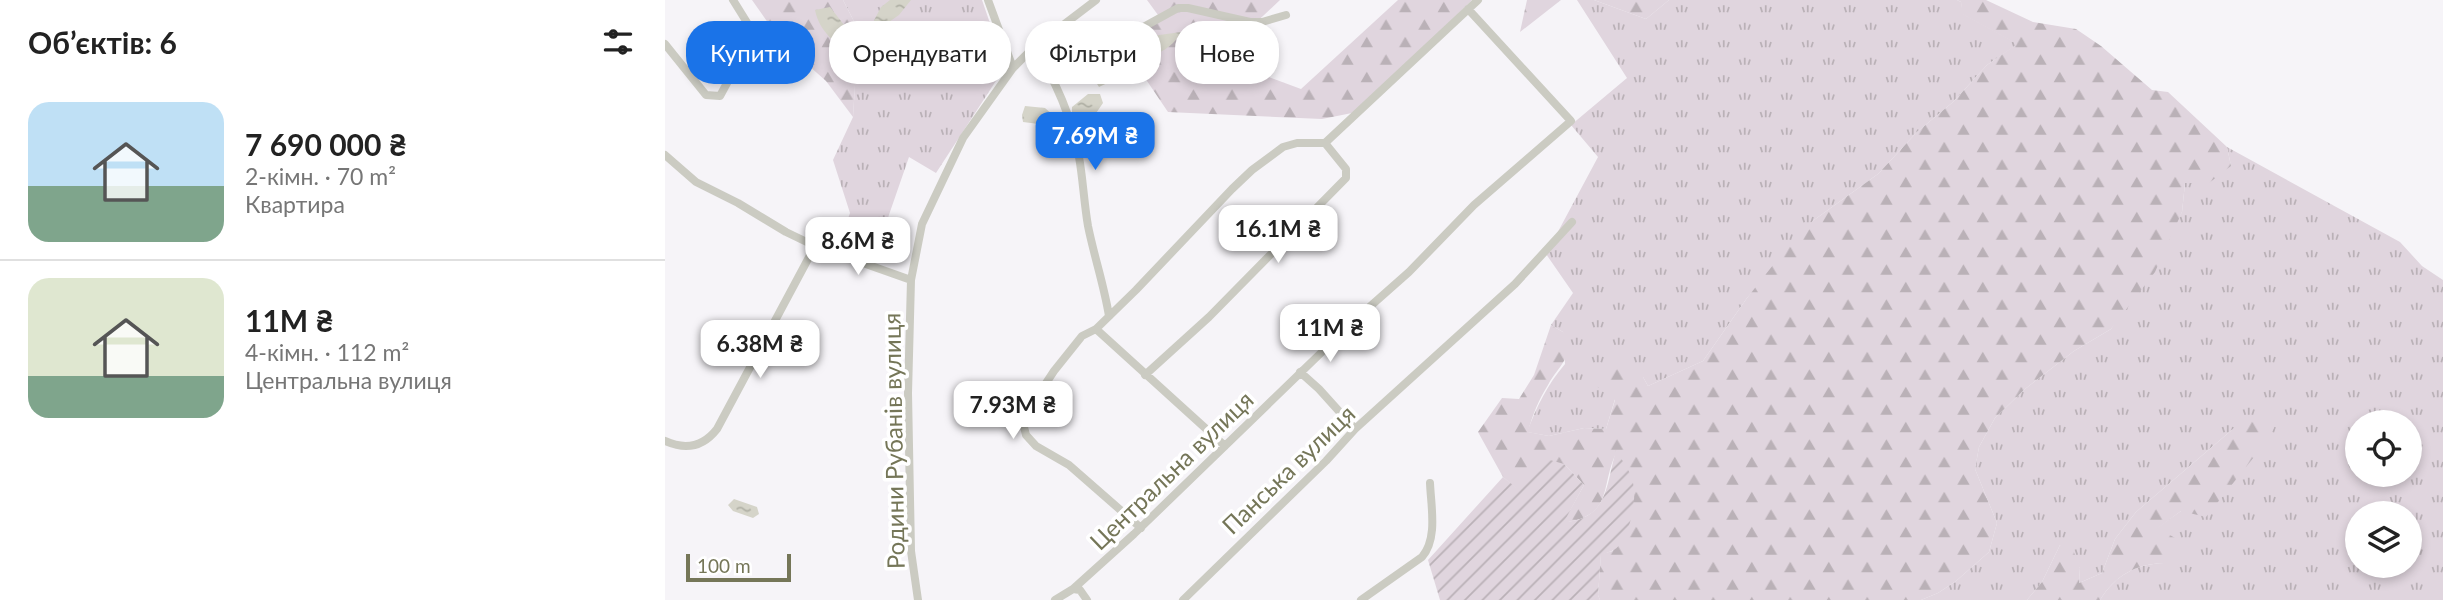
<!DOCTYPE html>
<html lang="uk">
<head>
<meta charset="utf-8">
<style>
	:root { --surface:#fff; --page:#f2f2f2; --text:#222; --muted:#767676; --line:#e0e0e0; --accent:#1a73e8 }
	body { margin:0; font-family:Lato,sans-serif; background:var(--page); color:var(--text); height:100vh; display:flex; flex-direction:column; font-size:26px; white-space:nowrap }
	* { box-sizing:border-box; margin:0 }
	p { font-size:23px; color:var(--muted) }
	.icon { flex:none; width:38px; height:38px; fill:none; stroke:currentColor; stroke-width:2; stroke-linecap:round; stroke-linejoin:round }
	.map { position:relative; flex:1; overflow:hidden }
	.side { display:flex; flex-direction:column; background:var(--surface); width:665px }
	.side>* { flex:none }
	.top-card { position:absolute; left:21px; top:21px; width:665px; height:63px; display:flex; gap:14px }
	.buttons { position:absolute; left:1680px; top:410px; display:grid; gap:14px }
	.buttons a { display:grid; place-items:center; width:77px; height:77px; border-radius:50%; background:var(--surface); box-shadow:0 4px 10px #0003; font-size:35px }
	.scale { position:absolute; left:21px; bottom:18px; width:105px; box-sizing:border-box; padding-left:7px; border:4px solid #757658; border-top:0; font-size:19px; line-height:24px; white-space:nowrap; color:#757658; -webkit-text-stroke:5px #fff; paint-order:stroke }
	.price { position:absolute; translate:-50% -60px; padding:0 16px; border-radius:14px; background:#fff; color:#222; font-size:23px; line-height:46px; filter:drop-shadow(0 2px 4px #0008) }
	.price::after { content:''; position:absolute; left:50%; top:42px; width:21px; height:16px; margin-left:-10px; background:inherit; clip-path:polygon(0 0,100% 0,50% 100%) }
	.price.on { background:var(--accent); color:#fff }
	ul { padding:0; list-style:none }
	li { display:flex; align-items:center; gap:21px; height:175px; padding:0 28px }
	li+li { border-top:2px solid var(--line) }
	li span { display:grid; place-items:center; flex:none; width:196px; height:140px; border-radius:21px; color:#555 }
	li>.icon { margin-inline-start:auto }
	span .icon { width:84px; height:84px; fill:#fffc; stroke-width:1 }
	li b { font-size:30px }
	h2 { display:flex; justify-content:space-between; align-items:center; height:84px; padding:0 28px; font-size:30px }
	.tag { padding:0 24px; border-radius:28px; background:var(--surface); box-shadow:0 4px 10px #0003; font-size:24px; line-height:63px }
	.tag.on { background:var(--accent); color:#fff }
	main { display:flex; flex:1; min-height:0 }
	.map>svg:first-child { display:block }
</style>
</head>
<body>
<main>
<section class="side">
<h2>Об’єктів: 6<svg class="icon" aria-label="filters" viewBox="0 0 24 24"><path d="M4 7h16M4 17h16"/><circle cx="9" cy="7" r="2"/><circle cx="15" cy="17" r="2"/></svg></h2>
<ul>
<li><span style="background:linear-gradient(#bfe0f5 60%,#7fa58c 0)"><svg class="icon" aria-label="home" viewBox="0 0 24 24"><path d="M3 11l9-7 9 7M6 9v11h12V9"/></svg></span><div><b>7 690 000 ₴</b><p>2-кімн. · 70 m²</p><p>Квартира</p></div></li>
<li><span style="background:linear-gradient(#dfe7d0 70%,#7fa58c 0)"><svg class="icon" aria-label="home" viewBox="0 0 24 24"><path d="M3 11l9-7 9 7M6 9v11h12V9"/></svg></span><div><b>11M ₴</b><p>4-кімн. · 112 m²</p><p>Центральна вулиця</p></div></li>
</ul>
</section>
<div class="map">
<svg width="1778" height="600" viewBox="0 0 1778 600">
	<defs>
		<pattern id="grass-tufts" width="24" height="20" patternUnits="userSpaceOnUse" patternTransform="scale(1.75)"><rect width="24" height="20" fill="#e0d5de"/><path d="M3 7l-1-3M5 7V3M7 7l1-3M15 17l-1-3M17 17v-4M19 17l1-3" fill="none" stroke="#bab1b7"/></pattern>
		<pattern id="forest-firs" width="22" height="20" patternUnits="userSpaceOnUse" patternTransform="scale(1.75)"><rect width="22" height="20" fill="#e0d5de"/><path d="M5 1l3.5 6h-7zM16 11l3.5 6h-7z" fill="#bab1b7"/></pattern>
		<pattern id="garden-furrows" width="10" height="10" patternUnits="userSpaceOnUse" patternTransform="scale(1.75)"><rect width="10" height="10" fill="#e0d5de"/><path d="M-1 1l2-2M0 10L10 0M9 11l2-2" fill="none" stroke="#bab1b7"/></pattern>
		<pattern id="water-ripples" width="26" height="14" patternUnits="userSpaceOnUse" patternTransform="scale(1.75)"><rect width="26" height="14" fill="#d5d4c9"/><path d="M2 4q2-2 4 0t4 0M15 11q2-2 4 0t4 0" fill="none" stroke="#b1b1a6"/></pattern>
	</defs>
	<rect width="100%" height="100%" fill="#f6f4f8"/>
	<!-- grass -->
	<path fill="url(#grass-tufts)" fill-rule="evenodd" d="M 178,0 L 317,0 L 340,67 L 271,173 L 244,157 L 208,261 L 173,247 L 185,213 L 168,160 L 188,117 L 191,69 L 199,41 Z
		M 912,0 L 929,0 L 981,19 L 1004,0 L 1292,0 L 1296,2 L 1298,14 L 1353,44 L 1322,65 L 1288,102 L 1252,132 L 1213,174 L 1149,220 L 1082,298 L 1038,361 L 983,386 L 978,377 L 950,399 L 941,429 L 919,428 L 884,436 L 862,432 C 872,406 882,385 900,364 L 898,332 L 886,325 L 908,293 L 881,254 L 933,157 L 906,125 L 962,78 Z
		M 1562,147 L 1735,242 L 1757,266 L 1778,280 L 1778,600 L 1435,600 C 1450,576 1470,564 1499,563 L 1492,528 L 1516,511 L 1568,429 L 1471,512 L 1450,539 L 1437,573 L 1414,583 L 1415,568 L 1395,545 L 1377,582 L 1362,600 L 1256,600 L 1273,593 L 1291,581 L 1324,552 L 1332,523 L 1310,469 L 1314,447 L 1330,418 L 1360,389 L 1409,351 L 1446,329 L 1517,212 L 1520,183 L 1566,166 ZM 1692,422 L 1745,422 L 1745,474 L 1692,474 ZM 1692,513 L 1745,513 L 1745,565 L 1692,565 Z"/>
	<!-- forest -->
	<path fill="url(#forest-firs)" d="M 87,0 L 178,0 L 199,41 L 191,69 L 188,117 L 161,81 L 116,41 Z
		M 482,0 L 615,0 L 581,32 L 577,79 L 601,76 L 636,89 L 733,0 L 807,0 L 692,112 L 657,119 L 503,112 L 457,44 L 493,15 Z
		M 862,0 L 896,0 L 855,32 Z
		M 929,0 L 1004,0 L 981,19 Z
		M 1292,0 L 1321,0 L 1368,22 L 1411,29 L 1436,46 L 1487,90 L 1503,92 L 1562,147 L 1566,166 L 1544,183 L 1520,183 L 1517,212 L 1490,272 L 1446,329 L 1409,351 L 1360,389 L 1330,418 L 1314,447 L 1310,469 L 1332,523 L 1324,552 L 1291,581 L 1273,593 L 1256,600 L 935,600 L 933,595 L 936,554 L 948,551 L 952,451 C 934,488 950,515 898,523 L 919,485 L 899,464 L 854,491 L 838,477 L 813,432 L 837,398 L 854,399 L 869,375 L 886,325 L 898,332 L 905,345 C 899,367 893,367 883,385 C 874,399 867,416 863,432 L 884,436 L 919,428 L 941,429 L 950,400 L 930,385 L 929,369 L 937,363 L 961,361 L 978,377 L 983,386 L 1038,361 L 1082,298 L 1127,241 L 1149,220 L 1213,174 L 1252,132 L 1288,102 L 1322,65 L 1352,44 L 1297,14 L 1296,2 Z
		M 1577,416 L 1610,426 L 1601,442 L 1541,517 L 1516,511 L 1493,528 L 1510,538 L 1509,549 L 1499,563 C 1470,564 1450,576 1435,600 L 1362,600 L 1377,582 L 1395,545 L 1408,550 L 1415,568 L 1414,583 L 1437,573 L 1450,539 L 1471,512 L 1568,429 Z"/>
	<!-- garden -->
	<path fill="url(#garden-furrows)" d="M 951,450 C 956,459 964,469 967,479 C 973,497 966,529 955,544 C 951,551 943,552 936,555 L 933,595 L 935,600 L 775,600 L 763,560 L 838,477 L 854,490 L 878,458 L 899,464 L 919,485 L 899,522 C 943,519 941,486 951,450 Z"/>
	<!-- water -->
	<path fill="url(#water-ripples)" d="M 225,0 L 246,0 L 234,15 L 221,24 L 213,34 L 247,47 L 259,60 L 252,78 C 216,66 158,52 150,10 L 165,7 L 183,30 L 203,32 L 216,7 Z
		M 516,32 C 506,50 491,56 471,58 L 466,51 L 487,36 Z
		M 596,35 L 611,52 L 606,63 L 590,67 L 586,65 L 588,38 Z
		M 530,41 L 543,45 L 543,66 L 532,72 L 516,68 L 516,56 Z
		M 453,63 L 459,71 L 457,76 L 434,87 L 427,76 Z
		M 423,94 L 435,94 L 438,103 L 425,122 L 407,119 L 407,107 Z
		M 360,106 L 380,108 L 388,115 L 389,126 L 358,122 L 357,115 Z
		M 69,499 L 92,507 L 94,514 L 88,518 L 68,511 L 63,505 Z"/>
	<g fill="none" stroke-linecap="round" stroke-linejoin="round">
		<!-- minor -->
		<path stroke="#cbcbc2" stroke-width="8" d="M 323,0 L 348,68
			M 0,44 L 41,95 L 55,96 L 75,59 L 91,37 L 68,0
			M 368,48 C 391,78 407,120 414,157 C 418,179 419,203 423,226 C 429,256 439,285 444,316
			M 381,66 L 418,65 L 439,58 L 471,31 L 513,8 L 523,8 L 585,22 L 597,22 L 621,15
			M 660,143 L 813,0
			M 0,155 L 31,182 L 73,203 L 121,232 L 150,246 L 246,280
			M 431,329 L 560,446
			M 635,372 L 654,389 L 690,429
			M 480,375 L 544,317 L 681,178 L 681,169 L 660,143
			M 0,441 C 20,450 38,447 52,429 L 150,246
			M 476,528 L 404,465 L 371,446 L 361,435 L 358,423 L 362,412 L 389,371 L 417,336 L 431,329 L 471,290 L 567,189 L 587,170 L 618,147 L 632,143 L 660,143
			M 408,589 L 469,534 L 692,318 L 744,272 L 809,205 L 906,121 L 803,9
			M 253,600 L 246,551 L 243,393 L 246,280 L 257,224 L 298,138 L 348,68 L 368,48 L 431,0
			M 390,600 L 408,589 L 415,590 L 422,600
			M 518,600 L 661,461 L 690,429 L 850,284 L 907,222
			M 696,600 L 757,557 C 773,538 766,507 765,483"/>
	</g>
	<g text-anchor="middle" dominant-baseline="central" stroke-width="7" stroke-linejoin="round" paint-order="stroke">
		<!-- street labels -->
		<g font-size="24" fill="#757658" stroke="#fff">
			<text transform="translate(228 441) rotate(-91)">Родини Рубанів вулиця</text>
			<text transform="translate(623 469) rotate(-44)">Панська вулиця</text>
			<text transform="translate(506 470) rotate(-44)">Центральна вулиця</text>
		</g>
	</g>
</svg>
<div class="buttons">
<a><svg class="icon" aria-label="locate" viewBox="0 0 24 24"><circle cx="12" cy="12" r="6"/><path d="M12 2v4M12 18v4M2 12h4M18 12h4"/></svg></a>
<a><svg class="icon" aria-label="layers" viewBox="0 0 24 24"><path d="M12 4l9 5-9 5-9-5zM3 14l9 5 9-5"/></svg></a>
</div>
<div class="scale">100 m</div>
<b class="price on" style="left:430px;top:172px">7.69M ₴</b>
<b class="price" style="left:613px;top:265px">16.1M ₴</b>
<b class="price" style="left:193px;top:277px">8.6M ₴</b>
<b class="price" style="left:665px;top:364px">11M ₴</b>
<b class="price" style="left:95px;top:380px">6.38M ₴</b>
<b class="price" style="left:348px;top:441px">7.93M ₴</b>
<div class="top-card">
<a class="tag on">Купити</a>
<a class="tag">Орендувати</a>
<a class="tag">Фільтри</a>
<a class="tag">Нове</a>
</div>
</div>
</main>
</body>
</html>
